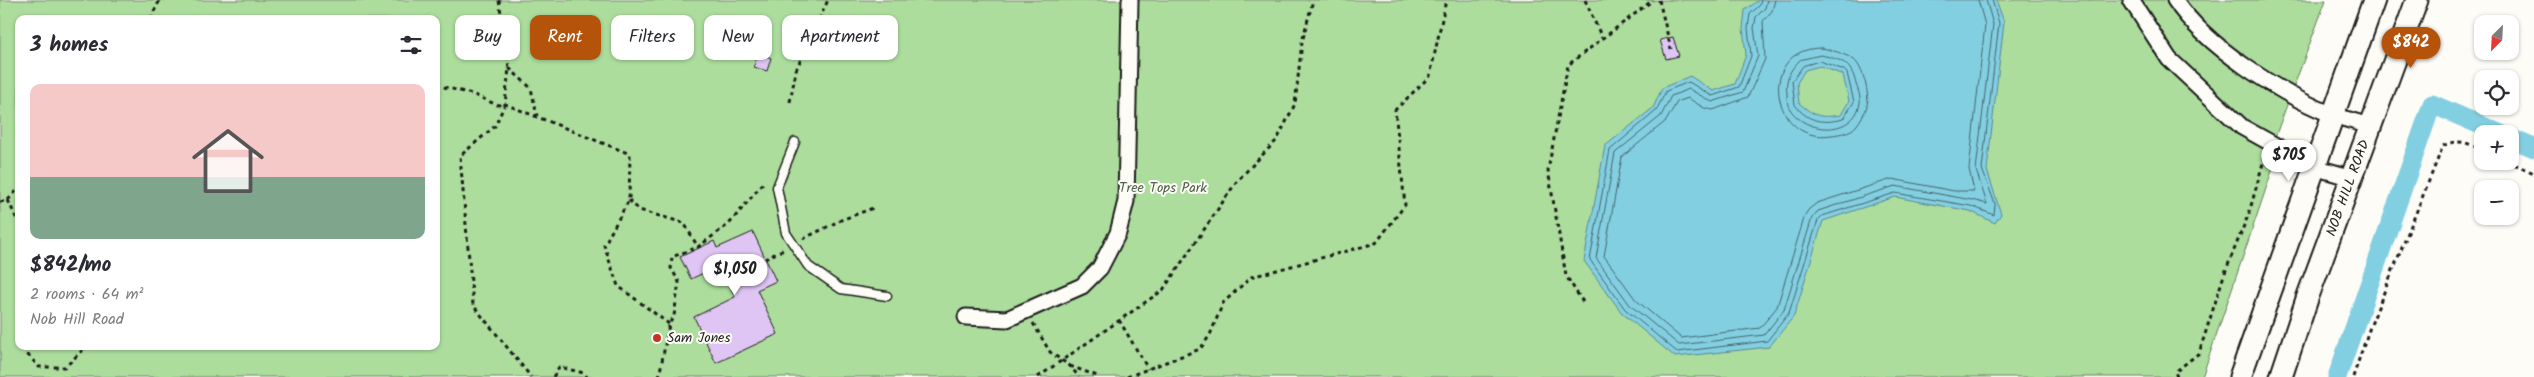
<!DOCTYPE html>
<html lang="en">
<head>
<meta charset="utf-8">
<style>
	:root { --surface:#fff; --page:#f7f7f7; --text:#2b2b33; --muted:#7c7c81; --accent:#b45309 }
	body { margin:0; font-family:Kalam,sans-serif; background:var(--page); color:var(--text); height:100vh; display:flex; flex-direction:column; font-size:19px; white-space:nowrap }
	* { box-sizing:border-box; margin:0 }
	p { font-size:16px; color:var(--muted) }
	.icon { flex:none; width:28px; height:28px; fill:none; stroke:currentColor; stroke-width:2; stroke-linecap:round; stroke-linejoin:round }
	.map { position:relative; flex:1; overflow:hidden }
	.sheet { position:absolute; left:15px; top:15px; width:425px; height:335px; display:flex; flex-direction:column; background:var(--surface); border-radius:10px; box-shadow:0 1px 4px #0004 }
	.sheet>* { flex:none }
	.hud { position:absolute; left:455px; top:15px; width:475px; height:45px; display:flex; gap:10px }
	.needle { width:32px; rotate:204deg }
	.tools { position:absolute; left:2474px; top:15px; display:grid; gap:10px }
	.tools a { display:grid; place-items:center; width:45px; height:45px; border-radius:10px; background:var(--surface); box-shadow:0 1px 4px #0004; font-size:25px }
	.price { position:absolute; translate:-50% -42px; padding:0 11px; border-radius:18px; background:#fff; color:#222; font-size:16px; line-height:32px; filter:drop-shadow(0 1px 2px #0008) }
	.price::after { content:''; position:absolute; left:50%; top:30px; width:15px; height:11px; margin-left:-8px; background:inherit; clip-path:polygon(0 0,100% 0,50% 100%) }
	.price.on { background:var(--accent); color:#fff }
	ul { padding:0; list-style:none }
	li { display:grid; align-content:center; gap:10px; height:265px; padding:0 15px }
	li span { display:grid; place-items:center; height:155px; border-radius:10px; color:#555 }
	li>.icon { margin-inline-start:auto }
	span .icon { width:90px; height:90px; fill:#fffc; stroke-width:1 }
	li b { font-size:21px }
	h2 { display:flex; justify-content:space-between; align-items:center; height:60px; padding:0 15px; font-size:21px }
	.pill { padding:0 18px; border-radius:10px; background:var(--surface); box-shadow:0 1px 4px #0004; font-size:18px; line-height:45px }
	.pill.on { background:var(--accent); color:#fff }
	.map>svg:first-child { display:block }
</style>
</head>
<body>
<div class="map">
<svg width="2534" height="377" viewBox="0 0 2534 377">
	<rect width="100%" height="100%" fill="#fdfcf7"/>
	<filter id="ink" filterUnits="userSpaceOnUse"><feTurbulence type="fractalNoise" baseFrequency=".02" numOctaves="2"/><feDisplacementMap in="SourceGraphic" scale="10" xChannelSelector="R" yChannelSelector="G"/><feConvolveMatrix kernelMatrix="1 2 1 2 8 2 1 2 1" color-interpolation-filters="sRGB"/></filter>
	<g filter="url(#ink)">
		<!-- green -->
		<path fill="#acdd9d" stroke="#647c5c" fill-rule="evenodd" d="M 0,0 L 2326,0 L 2265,164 L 2273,168 L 2202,377 L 0,377 ZM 19,19 L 436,19 L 436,346 L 19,346 Z"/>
		<!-- water -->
		<path fill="#83cfe2" stroke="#5a8793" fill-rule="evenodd" d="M 1759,0 L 1996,0 L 2004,22 L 1987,170 L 2001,214 L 1995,223 L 1970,211 L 1895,197 L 1823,221 L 1794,316 L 1769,347 L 1675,357 L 1622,313 L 1584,261 L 1605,146 L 1653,108 L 1662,88 L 1690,76 L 1713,91 L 1735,84 L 1746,55 L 1743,28 L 1745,10 ZM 1820,66 L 1843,75 L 1849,101 L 1841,115 C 1821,118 1815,117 1799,103 L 1797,83 L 1805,70 Z"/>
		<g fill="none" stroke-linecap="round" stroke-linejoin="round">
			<!-- shore -->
			<path stroke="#45646b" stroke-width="1" d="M 1761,0 L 1760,5 L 1750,14 L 1748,28 L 1751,56 L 1739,87 L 1712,96 L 1689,82 L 1666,91 L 1656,111 L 1610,150 L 1590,260 L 1625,309 L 1677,352 L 1767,341 L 1789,313 L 1818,220 L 1822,216 L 1895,193 L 1971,206 L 1994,215 L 1995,204 L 1982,169 L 1999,23 L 1992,0
				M 1767,0 L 1765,8 L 1756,17 L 1754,28 L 1758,56 L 1743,92 L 1712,102 L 1689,89 L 1671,96 L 1661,116 L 1615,153 L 1596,258 L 1630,305 L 1679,345 L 1764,335 L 1784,310 L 1812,218 L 1818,211 L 1895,186 L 1972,200 L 1987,204 L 1976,170 L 1993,24 L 1986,0
				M 1775,0 L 1772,11 L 1763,21 L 1765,59 L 1748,97 L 1713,110 L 1704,108 L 1688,98 L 1677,102 L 1666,121 L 1622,157 L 1604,256 L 1636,300 L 1681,338 L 1760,328 L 1777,307 L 1805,215 L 1809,209 L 1817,203 L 1892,179 L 1954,191 L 1974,191 L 1969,169 L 1985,25 L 1978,0
				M 1822,48 C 1832,50 1846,54 1854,60 C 1863,67 1870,95 1867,106 C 1865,113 1860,121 1856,126 C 1850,133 1840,134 1831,135 C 1770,145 1756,47 1822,48 Z
				M 1821,55 C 1842,60 1851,62 1856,84 C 1858,90 1861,97 1860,103 C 1854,137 1805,134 1790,109 C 1787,105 1787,99 1787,94 C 1785,81 1789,70 1800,60 Z
				M 1820,61 L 1844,70 L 1847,73 L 1854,102 L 1843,119 C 1823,124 1808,122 1795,105 L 1792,81 L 1803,66 Z"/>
			<!-- canal -->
			<path stroke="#83cfe2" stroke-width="19" d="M 2510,138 L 2534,148
				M 2337,377 L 2432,104 L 2501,134"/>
		</g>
		<!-- building -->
		<path fill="#dfc5f4" stroke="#1c1c1c" d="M 1673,37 L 1679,56 L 1666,59 L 1660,40 Z
			M 758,53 L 771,58 L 767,71 L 754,67 Z
			M 753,232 L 776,281 L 757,290 L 778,334 L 716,363 L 694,317 L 735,297 L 720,265 L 691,279 L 680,257 L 714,241 L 717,248 Z"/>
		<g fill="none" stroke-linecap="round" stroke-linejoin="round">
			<defs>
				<path id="service" d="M 795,142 L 777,187 L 786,233 L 808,266 L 841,289 L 887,296"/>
				<path id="minor" d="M 2131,0 L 2169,59 L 2242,127 L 2314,167 L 2352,178
					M 2175,0 C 2205,46 2282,95 2333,115 C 2345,119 2358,122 2370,126
					M 966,317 L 1007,319 L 1082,286 L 1100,268 L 1118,233 L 1126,201 L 1130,0"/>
				<path id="secondary" d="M 2240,377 L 2374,0
					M 2281,377 L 2308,296 L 2417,0"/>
			</defs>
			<!-- service casing -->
			<use href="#service" stroke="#1c1c1c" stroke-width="11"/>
			<!-- minor casing -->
			<use href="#minor" stroke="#1c1c1c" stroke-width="19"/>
			<!-- secondary casing -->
			<use href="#secondary" stroke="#1c1c1c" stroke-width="25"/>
			<!-- path -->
			<path stroke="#1c1c1c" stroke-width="3" stroke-dasharray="4 4" stroke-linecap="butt" d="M 499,0 L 509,68 L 505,104 L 630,154 L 629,200 L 604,245 L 618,286 L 669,324
				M 1585,0 L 1602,38
				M 1659,0 L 1671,49
				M 150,19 L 160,0
				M 509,68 L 531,88 L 537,116
				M 436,85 L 472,94 L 497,105 L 505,104 L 495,126 L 460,156 L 473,305 L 531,377
				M 790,102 L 796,70 L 828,0
				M 2507,161 L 2534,173
				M 8,200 L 19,224
				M 629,200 L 639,210 L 684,223 L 698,247
				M 0,202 L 8,200 L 19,188
				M 803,239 L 841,220 L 873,208
				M 765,259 L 784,249
				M 1583,302 L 1566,276 L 1548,170 L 1568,65 L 1653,0
				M 1119,320 L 1148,369
				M 1033,323 L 1050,352 L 1070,366 L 1079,377
				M 28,346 L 28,355 L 39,367 L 65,367 L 87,346
				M 1070,366 L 1100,377
				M 553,377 L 559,367 L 584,373 L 587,377
				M 659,377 L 669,324 L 674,316 L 679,282 L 671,268 L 672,257 L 698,247 L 729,224 L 765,181
				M 1038,377 L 1163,290 L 1237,181 L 1277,140 L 1295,104 L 1302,42 L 1313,0
				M 1127,377 L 1200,349 L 1210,335 L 1223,303 L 1251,277 L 1376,243 L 1405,205 L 1395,110 L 1430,76 L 1446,0
				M 2177,377 L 2175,372 L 2199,353 L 2224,275 L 2249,213 L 2265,156
				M 2353,377 L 2370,327 L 2443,146 C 2458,138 2468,143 2482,150"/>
			<!-- service -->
			<use href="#service" stroke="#fdfcf7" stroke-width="8"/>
			<!-- minor -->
			<use href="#minor" stroke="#fdfcf7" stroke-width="15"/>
			<!-- secondary -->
			<use href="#secondary" stroke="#fdfcf7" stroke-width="21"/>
		</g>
	</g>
	<!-- markers -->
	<circle fill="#c8321e" stroke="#fdfcf7" stroke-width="2" cx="657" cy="338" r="5"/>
	<g text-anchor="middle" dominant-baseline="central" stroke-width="4" stroke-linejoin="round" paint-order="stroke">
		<!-- park labels -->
		<g font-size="14" fill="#4e6049" stroke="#fdfcf7">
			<text x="1163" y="188">Tree Tops Park</text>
		</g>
		<!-- street labels -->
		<g font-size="14" fill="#1c1c1c" stroke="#fdfcf7">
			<text transform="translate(2348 188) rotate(-70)">NOB HILL ROAD</text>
		</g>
		<!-- poi labels -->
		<g font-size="14" fill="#1c1c1c" stroke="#fdfcf7" text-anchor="start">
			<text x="667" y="338">Sam Jones</text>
		</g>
	</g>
</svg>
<div class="tools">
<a><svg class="needle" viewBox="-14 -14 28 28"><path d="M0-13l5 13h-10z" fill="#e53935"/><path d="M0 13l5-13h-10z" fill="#7c7c81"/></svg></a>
<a><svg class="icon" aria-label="locate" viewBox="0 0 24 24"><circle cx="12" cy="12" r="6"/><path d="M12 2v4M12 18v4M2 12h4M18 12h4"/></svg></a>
<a>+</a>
<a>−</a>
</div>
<b class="price on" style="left:2411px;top:69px">$842</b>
<b class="price" style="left:2289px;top:182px">$705</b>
<b class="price" style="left:735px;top:296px">$1,050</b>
<div class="hud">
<a class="pill">Buy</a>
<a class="pill on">Rent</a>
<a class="pill">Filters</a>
<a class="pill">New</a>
<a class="pill">Apartment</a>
</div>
<section class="sheet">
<h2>3 homes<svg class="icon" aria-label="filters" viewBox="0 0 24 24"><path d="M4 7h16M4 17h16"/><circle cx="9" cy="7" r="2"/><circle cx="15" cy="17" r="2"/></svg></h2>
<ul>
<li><span style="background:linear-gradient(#f6c9c9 60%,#7fa58c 0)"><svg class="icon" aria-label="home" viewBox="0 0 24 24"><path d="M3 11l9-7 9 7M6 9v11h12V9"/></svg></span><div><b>$842/mo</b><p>2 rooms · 64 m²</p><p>Nob Hill Road</p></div></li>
</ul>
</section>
</div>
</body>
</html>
